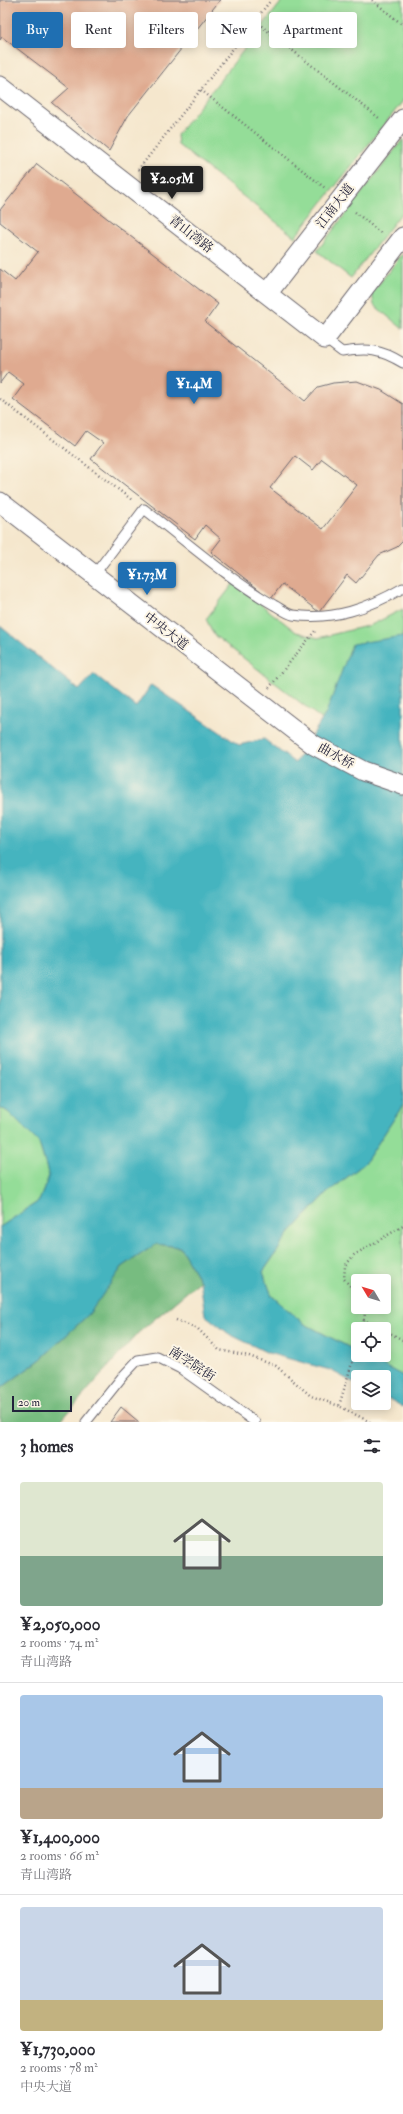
<!DOCTYPE html>
<html lang="en">
<head>
<meta charset="utf-8">
<style>
	:root { --surface:#fff; --page:#f2f2f3; --text:#2b2b33; --muted:#7c7c81; --line:#e1e1e2; --accent:#1f6fb2 }
	body { margin:0; font-family:"IM FELL Double Pica","Noto Serif SC",serif; background:var(--page); color:var(--text); height:100vh; display:flex; flex-direction:column; font-size:15px; white-space:nowrap }
	* { box-sizing:border-box; margin:0 }
	p { font-size:13px; color:var(--muted) }
	.icon { flex:none; width:22px; height:22px; fill:none; stroke:currentColor; stroke-width:2; stroke-linecap:round; stroke-linejoin:round }
	.map { position:relative; height:1422px; overflow:hidden }
	.sheet { display:flex; flex-direction:column; background:var(--surface); flex:1 }
	.sheet>* { flex:none }
	.guide { position:absolute; left:12px; top:12px; width:379px; height:36px; display:flex; gap:8px }
	.needle { width:26px; rotate:308deg }
	.buttons { position:absolute; left:351px; top:1274px; display:grid; gap:8px }
	.buttons a { display:grid; place-items:center; width:40px; height:40px; border-radius:4px; background:var(--surface); box-shadow:0 2px 10px #0003; font-size:20px }
	.scale { position:absolute; left:12px; bottom:10px; width:60px; box-sizing:border-box; padding-left:4px; border:2px solid #22223b; border-top:0; font-size:11px; line-height:14px; white-space:nowrap; color:#22223b; -webkit-text-stroke:3px #fcf5e5; paint-order:stroke }
	.price { position:absolute; translate:-50% -34px; padding:0 9px; border-radius:4px; background:var(--accent); color:#fff; font-size:13px; line-height:26px; filter:drop-shadow(0 1px 2px #0008) }
	.price::after { content:''; position:absolute; left:50%; top:24px; width:12px; height:9px; margin-left:-6px; background:inherit; clip-path:polygon(0 0,100% 0,50% 100%) }
	.price.current { background:#222; color:#fff }
	ul { padding:0; list-style:none }
	li { display:grid; align-content:center; gap:8px; height:212px; padding:0 20px }
	li+li { border-top:1px solid var(--line) }
	li span { display:grid; place-items:center; height:124px; border-radius:4px; color:#555 }
	li>.icon { margin-inline-start:auto }
	span .icon { width:72px; height:72px; fill:#fffc; stroke-width:1 }
	li b { font-size:17px }
	h2 { display:flex; justify-content:space-between; align-items:center; height:48px; padding:0 20px; font-size:17px }
	.chip { padding:0 14px; border-radius:4px; background:var(--surface); box-shadow:0 2px 10px #0003; font-size:14px; line-height:36px }
	.chip.current { background:var(--accent); color:#fff }
	.map>svg:first-child { display:block }
</style>
</head>
<body>
<div class="map">
<svg width="403" height="1422" viewBox="0 0 403 1422">
	<rect width="100%" height="100%" fill="#fcf5e5"/>
	<filter id="ink" filterUnits="userSpaceOnUse"><feTurbulence type="fractalNoise" baseFrequency=".025" numOctaves="2"/><feDisplacementMap in="SourceGraphic" scale="8" xChannelSelector="R" yChannelSelector="G"/><feConvolveMatrix kernelMatrix="1 2 1 2 8 2 1 2 1" color-interpolation-filters="sRGB"/></filter>
	<filter id="wash" filterUnits="userSpaceOnUse"><feTurbulence type="fractalNoise" baseFrequency=".012" numOctaves="4" result="noise"/><feDisplacementMap in="SourceGraphic" scale="16" xChannelSelector="R" yChannelSelector="G"/><feGaussianBlur stdDeviation="0.9" result="paint"/><feColorMatrix in="noise" values="0 0 0 0 0 0 0 0 0 0 0 0 0 0 0 0 0 1.4 0 .05"/><feComposite in="paint" operator="in"/></filter>
	<g filter="url(#wash)">
		<rect width="100%" height="100%" fill="#f5e7cd"/>
		<!-- green -->
		<path fill="#94dd98" stroke="#5b806a" fill-rule="evenodd" d="M 283,0 L 403,0 L 403,101 L 295,237 L 178,145 L 177,135 Z
			M 403,139 L 403,211 L 351,278 L 317,251 Z
			M 403,253 L 403,329 L 374,305 L 372,293 Z
			M 234,583 L 296,632 L 318,638 L 371,625 L 403,609 L 403,639 L 324,721 L 214,635 L 206,619 Z
			M 403,1105 L 403,1376 L 364,1355 L 384,1355 L 384,1329 L 358,1329 L 358,1352 L 303,1323 L 272,1296 L 263,1272 L 289,1234 L 327,1193 L 365,1163 ZM 358,1281 L 384,1281 L 384,1307 L 358,1307 Z
			M 0,1107 L 8,1112 L 39,1143 L 49,1176 L 39,1201 L 0,1227 Z"/>
		<!-- forest -->
		<path fill="#77bc80" stroke="#4c6f5e" d="M 156,1244 L 180,1247 L 200,1281 L 138,1333 L 60,1422 L 0,1422 L 0,1389 L 41,1359 L 89,1314 L 122,1267 Z"/>
		<!-- water -->
		<path fill="#45b4bf" stroke="#346b7d" d="M 0,626 L 79,690 L 94,674 L 136,707 L 151,685 L 239,745 L 264,739 L 295,763 L 326,713 L 352,644 L 403,636 L 403,1105 L 365,1163 L 327,1193 L 289,1234 L 263,1272 L 272,1296 L 303,1323 L 358,1352 L 358,1355 L 364,1355 L 403,1376 L 403,1407 L 384,1396 L 384,1377 L 358,1377 L 358,1385 L 330,1370 L 268,1353 L 229,1334 L 205,1315 L 200,1281 L 180,1247 L 156,1244 L 122,1267 L 89,1314 L 41,1359 L 0,1389 L 0,1227 L 39,1201 L 49,1176 L 39,1143 L 8,1112 L 0,1107 Z"/>
		<g id="blocks">
			<!-- building -->
			<path fill="#dfaa90" fill-rule="evenodd" d="M 0,0 L 220,0 L 128,116 L 109,151 L 52,103 L 69,88 L 2,37 L 0,40 Z
				M 37,164 L 218,304 L 205,322 L 305,401 L 318,387 L 333,383 L 357,381 L 381,390 L 403,404 L 403,541 L 397,547 L 379,555 L 356,583 L 347,575 L 319,612 L 282,584 L 271,599 L 211,552 L 221,539 L 205,525 L 195,539 L 91,459 L 103,443 L 86,431 L 75,446 L 13,399 L 24,384 L 8,372 L 0,383 L 0,269 L 15,281 L 38,252 L 0,222 L 0,210 ZM 295,456 L 313,470 L 322,459 L 357,485 L 323,529 L 270,488 Z
				M 121,1407 L 139,1422 L 110,1422 Z"/>
		</g>
	</g>
	<g filter="url(#ink)">
		<use href="#blocks" fill-opacity="0" stroke="#6c676e" stroke-width="1"/>
		<g fill="none" stroke-linecap="round" stroke-linejoin="round">
			<defs>
				<path id="lane" d="M 325,339 L 342,352 C 368,348 380,349 403,363
					M 94,575 L 144,509 C 186,541 228,579 274,605 C 280,608 287,614 293,615 C 333,621 369,608 403,588
					M 86,1422 L 122,1377 L 138,1360 L 157,1357 L 181,1369 L 255,1422"/>
				<path id="street" d="M 0,86 L 325,339 L 403,237
					M 267,294 L 403,119
					M 0,502 L 314,745 L 363,771 L 403,785"/>
			</defs>
			<!-- lane casing -->
			<use href="#lane" stroke="#6c676e" stroke-width="11"/>
			<!-- street casing -->
			<use href="#street" stroke="#6c676e" stroke-width="21"/>
			<!-- path -->
			<path stroke="#6c676e" stroke-width="2.5" stroke-dasharray="1 3" stroke-linecap="butt" d="M 372,0 L 403,25
				M 255,21 L 379,118
				M 201,90 L 325,188
				M 138,170 L 271,0
				M 355,212 L 382,234
				M 0,399 L 132,500
				M 269,688 L 315,631
				M 358,1295 L 344,1279 L 345,1266 L 354,1255 L 403,1226
				M 366,1307 L 364,1320 L 382,1329
				M 176,1320 L 198,1329 L 219,1350 L 249,1356 L 276,1366 L 311,1396 L 339,1406
				M 362,1329 L 364,1320
				M 384,1330 L 403,1340
				M 358,1343 L 339,1406 L 370,1422"/>
			<!-- lane -->
			<use href="#lane" stroke="#fff" stroke-width="9"/>
			<!-- street -->
			<use href="#street" stroke="#fff" stroke-width="19"/>
		</g>
	</g>
	<g text-anchor="middle" dominant-baseline="central" stroke-width="4" stroke-linejoin="round" paint-order="stroke">
		<!-- street labels -->
		<g font-size="13" fill="#22223b" stroke="#fcf5e5">
			<text transform="translate(335 206) rotate(-52)">江南大道</text>
			<text transform="translate(191 234) rotate(38)">青山湾路</text>
			<text transform="translate(166 631) rotate(38)">中央大道</text>
			<text transform="translate(336 756) rotate(29)">曲水桥</text>
			<text transform="translate(192 1364) rotate(33)">南学院街</text>
		</g>
	</g>
</svg>
<div class="buttons">
<a><svg class="needle" viewBox="-14 -14 28 28"><path d="M0-13l5 13h-10z" fill="#e53935"/><path d="M0 13l5-13h-10z" fill="#7c7c81"/></svg></a>
<a><svg class="icon" aria-label="locate" viewBox="0 0 24 24"><circle cx="12" cy="12" r="6"/><path d="M12 2v4M12 18v4M2 12h4M18 12h4"/></svg></a>
<a><svg class="icon" aria-label="layers" viewBox="0 0 24 24"><path d="M12 4l9 5-9 5-9-5zM3 14l9 5 9-5"/></svg></a>
</div>
<div class="scale">20 m</div>
<b class="price current" style="left:172px;top:200px">¥2.05M</b>
<b class="price" style="left:194px;top:405px">¥1.4M</b>
<b class="price" style="left:147px;top:596px">¥1.73M</b>
<div class="guide">
<a class="chip current">Buy</a>
<a class="chip">Rent</a>
<a class="chip">Filters</a>
<a class="chip">New</a>
<a class="chip">Apartment</a>
</div>
</div>
<section class="sheet">
<h2>3 homes<svg class="icon" aria-label="filters" viewBox="0 0 24 24"><path d="M4 7h16M4 17h16"/><circle cx="9" cy="7" r="2"/><circle cx="15" cy="17" r="2"/></svg></h2>
<ul>
<li><span style="background:linear-gradient(#dfe7d0 60%,#7fa58c 0)"><svg class="icon" aria-label="home" viewBox="0 0 24 24"><path d="M3 11l9-7 9 7M6 9v11h12V9"/></svg></span><div><b>¥2,050,000</b><p>2 rooms · 74 m²</p><p>青山湾路</p></div></li>
<li><span style="background:linear-gradient(#a9c7e8 75%,#b9a48a 0)"><svg class="icon" aria-label="home" viewBox="0 0 24 24"><path d="M3 11l9-7 9 7M6 9v11h12V9"/></svg></span><div><b>¥1,400,000</b><p>2 rooms · 66 m²</p><p>青山湾路</p></div></li>
<li><span style="background:linear-gradient(#c9d6e8 75%,#c2b280 0)"><svg class="icon" aria-label="home" viewBox="0 0 24 24"><path d="M3 11l9-7 9 7M6 9v11h12V9"/></svg></span><div><b>¥1,730,000</b><p>2 rooms · 78 m²</p><p>中央大道</p></div></li>
</ul>
</section>
</body>
</html>
